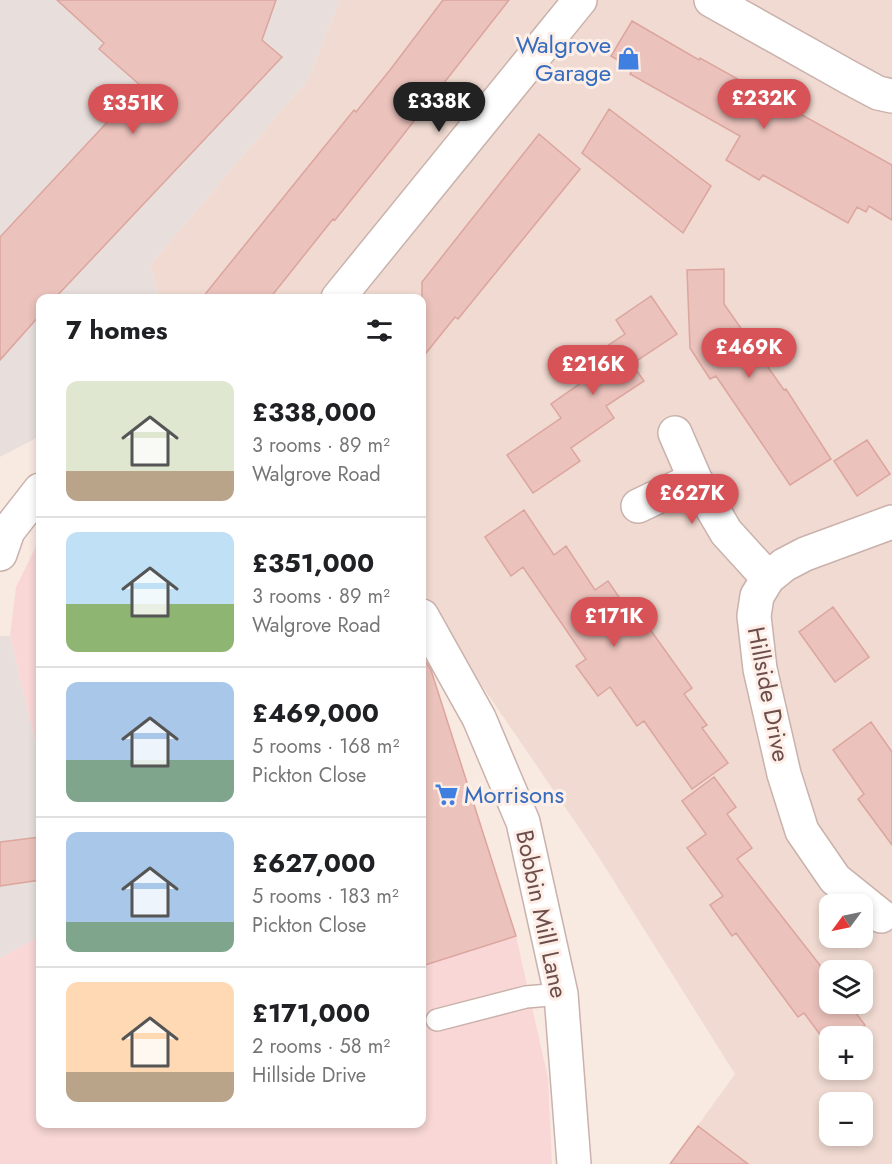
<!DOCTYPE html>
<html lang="en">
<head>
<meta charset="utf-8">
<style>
	:root { --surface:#fff; --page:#f6f6f6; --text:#202124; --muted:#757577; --line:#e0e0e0; --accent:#d75358 }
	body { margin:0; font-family:Jost,sans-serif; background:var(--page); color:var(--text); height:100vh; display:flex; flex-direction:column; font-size:22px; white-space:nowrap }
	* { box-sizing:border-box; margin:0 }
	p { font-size:20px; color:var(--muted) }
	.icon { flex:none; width:33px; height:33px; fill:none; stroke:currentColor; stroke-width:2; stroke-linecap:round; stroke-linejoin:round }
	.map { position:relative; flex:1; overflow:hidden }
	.details { position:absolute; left:36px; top:294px; width:390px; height:834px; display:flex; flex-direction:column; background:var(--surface); border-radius:12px; box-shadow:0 3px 9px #0003 }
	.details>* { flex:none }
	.needle { width:39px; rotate:237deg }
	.tools { position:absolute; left:819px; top:894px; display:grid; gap:12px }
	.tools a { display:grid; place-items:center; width:54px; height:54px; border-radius:12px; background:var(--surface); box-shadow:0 3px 9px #0003; font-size:30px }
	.price { position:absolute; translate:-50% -51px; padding:0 14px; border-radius:21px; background:var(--accent); color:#fff; font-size:20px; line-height:39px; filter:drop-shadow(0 2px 3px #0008) }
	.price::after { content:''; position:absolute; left:50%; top:36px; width:18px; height:14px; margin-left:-9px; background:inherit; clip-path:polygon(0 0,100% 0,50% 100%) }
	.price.active { background:#222; color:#fff }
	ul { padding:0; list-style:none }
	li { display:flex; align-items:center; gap:18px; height:150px; padding:0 30px }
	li+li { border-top:2px solid var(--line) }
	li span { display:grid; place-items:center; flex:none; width:168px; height:120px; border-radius:12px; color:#555 }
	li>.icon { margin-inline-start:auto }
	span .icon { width:72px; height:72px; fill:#fffc; stroke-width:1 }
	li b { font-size:26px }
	h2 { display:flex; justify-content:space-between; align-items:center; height:72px; padding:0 30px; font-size:26px }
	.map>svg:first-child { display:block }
</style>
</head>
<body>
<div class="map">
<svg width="892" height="1164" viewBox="0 0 892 1164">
	<rect width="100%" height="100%" fill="#f9eae1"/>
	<!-- residential -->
	<path fill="#f0dad1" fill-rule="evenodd" d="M 340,0 L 892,0 L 892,1164 L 670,1164 L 735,1074 L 593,848 L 422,598 L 422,298 L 159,298 L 150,265 L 309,78 ZM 830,904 L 862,904 L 862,938 L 830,938 ZM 830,970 L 862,970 L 862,1004 L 830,1004 ZM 830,1036 L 862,1036 L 862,1070 L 830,1070 ZM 830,1102 L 862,1102 L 862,1136 L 830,1136 Z"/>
	<!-- commercial -->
	<path fill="#f8d7d6" d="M 40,538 L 40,763 L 10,636 L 16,587 Z
		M 422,648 L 425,652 L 516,936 L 548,1078 L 552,1164 L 0,1164 L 0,958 L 40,936 L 40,1124 L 422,1124 Z"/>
	<!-- industrial -->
	<path fill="#e8dfdc" d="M 0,0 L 340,0 L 309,78 L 150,265 L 159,298 L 40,298 L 40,436 L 0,457 Z
		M 0,636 L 10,636 L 40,763 L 40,936 L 0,958 Z"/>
	<!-- building -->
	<path fill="#ebc2bc" stroke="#dca59e" stroke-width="1.5" d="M 57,0 L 276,0 L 262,40 L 282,57 L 55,298 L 40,298 L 40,315 L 0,360 L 0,237 L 141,86 L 99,49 L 104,43 Z
		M 443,0 L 509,0 L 396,144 L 335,220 L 333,219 L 270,298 L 202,298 L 354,110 L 356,112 L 390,70 Z
		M 632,21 L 699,60 L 700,58 L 892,165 L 892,220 L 869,206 L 866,212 L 857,207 L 848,223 L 763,175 L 759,180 L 726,160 L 740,136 L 630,74 L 633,69 L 611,56 Z
		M 609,109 L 711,186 L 683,233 L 582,153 Z
		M 539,134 L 580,169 L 458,319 L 455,317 L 422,358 L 422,282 Z
		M 724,269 L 724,304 L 784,390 L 786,389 L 831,459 L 790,485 L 716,376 L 710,379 L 690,348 L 687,270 Z
		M 651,296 L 677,334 L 632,364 L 644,381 L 606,406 L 614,418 L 571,448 L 580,461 L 533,493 L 507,455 L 561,418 L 551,404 L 592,375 L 583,362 L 625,334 L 616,320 Z
		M 867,440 L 890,474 L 857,496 L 834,461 Z
		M 524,510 L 554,555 L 566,546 L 595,590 L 608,581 L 636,622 L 642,618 L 692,688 L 684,694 L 707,725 L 702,728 L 728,763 L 692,789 L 644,721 L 637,726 L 610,687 L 598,696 L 576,666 L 586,659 L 523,567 L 511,576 L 485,537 Z
		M 833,607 L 869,657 L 835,682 L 799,632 Z
		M 422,661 L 425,661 L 431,670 L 516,936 L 422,966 Z
		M 871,722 L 892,752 L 892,845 L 858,799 L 864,794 L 833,750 Z
		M 714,777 L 736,807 L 727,814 L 752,848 L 737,859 L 830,978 L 830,1004 L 849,1004 L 865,1025 L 850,1036 L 830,1036 L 830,1048 L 804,1013 L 798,1017 L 736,933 L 732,936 L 710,905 L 723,896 L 687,848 L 706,834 L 682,801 Z
		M 40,837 L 40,880 L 0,886 L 0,842 Z
		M 698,1126 L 748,1164 L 670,1164 Z"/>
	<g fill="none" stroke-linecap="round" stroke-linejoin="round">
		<defs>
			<path id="lane" d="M 437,1020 L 526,997 L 561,994"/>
			<path id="street" d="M 711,0 L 850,78 L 878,93 L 892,96
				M 338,298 L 580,0
				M 675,433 L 695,479 L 726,532 L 768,578
				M 638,506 L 695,479
				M 0,554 L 8,531 L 40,490
				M 422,616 L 479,718 L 523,822 L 561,994 L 574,1164
				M 881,916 L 835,879 L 802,831 L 784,774 L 760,669 L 754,616 L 757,596 L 768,578 L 784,565 L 805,554 L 892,522"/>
		</defs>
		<!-- lane casing -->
		<use href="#lane" stroke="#cab2ac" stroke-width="24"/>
		<!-- street casing -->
		<use href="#street" stroke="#cab2ac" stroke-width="36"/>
		<!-- lane -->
		<use href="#lane" stroke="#fff" stroke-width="21"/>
		<!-- street -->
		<use href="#street" stroke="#fff" stroke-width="33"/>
	</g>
	<!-- icons -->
	<defs>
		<symbol id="shop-bare" viewBox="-9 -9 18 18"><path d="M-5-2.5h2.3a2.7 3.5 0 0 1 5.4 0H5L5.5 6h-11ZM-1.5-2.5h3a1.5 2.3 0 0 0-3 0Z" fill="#3f7fe0" stroke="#fdeee7" stroke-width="2.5" paint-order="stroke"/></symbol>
		<symbol id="supermarket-bare" viewBox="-9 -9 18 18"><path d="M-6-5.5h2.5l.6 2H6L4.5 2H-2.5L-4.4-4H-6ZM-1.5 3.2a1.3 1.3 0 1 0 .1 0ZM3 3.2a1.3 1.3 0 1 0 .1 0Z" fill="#3f7fe0" stroke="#fdeee7" stroke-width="2.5" paint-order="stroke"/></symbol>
	</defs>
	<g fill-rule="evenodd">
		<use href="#shop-bare" x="612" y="42" width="33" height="33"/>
		<use href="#supermarket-bare" x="430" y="778" width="33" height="33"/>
	</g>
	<g text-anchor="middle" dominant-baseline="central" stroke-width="6" stroke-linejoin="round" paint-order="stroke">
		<!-- shop labels -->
		<g font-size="24" fill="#366cbe" stroke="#fdeee7" text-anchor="end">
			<text x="611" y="44">Walgrove<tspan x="611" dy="28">Garage</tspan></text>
			<text x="464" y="794" text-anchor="start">Morrisons</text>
		</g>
		<!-- street labels -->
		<g font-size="24" fill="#6d4e4b" stroke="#fdeee7">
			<text transform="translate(769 694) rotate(79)">Hillside Drive</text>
			<text transform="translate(542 914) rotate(78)">Bobbin Mill Lane</text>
		</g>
	</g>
</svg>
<div class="tools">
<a><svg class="needle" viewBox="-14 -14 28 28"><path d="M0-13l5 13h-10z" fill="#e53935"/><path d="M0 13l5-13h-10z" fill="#757577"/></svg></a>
<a><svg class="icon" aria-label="layers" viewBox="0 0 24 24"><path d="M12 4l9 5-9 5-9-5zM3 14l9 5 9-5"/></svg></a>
<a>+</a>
<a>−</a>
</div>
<b class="price" style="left:764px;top:130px">£232K</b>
<b class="price active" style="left:439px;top:133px">£338K</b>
<b class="price" style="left:133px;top:135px">£351K</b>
<b class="price" style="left:749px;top:379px">£469K</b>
<b class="price" style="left:593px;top:396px">£216K</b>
<b class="price" style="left:692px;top:525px">£627K</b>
<b class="price" style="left:614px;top:648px">£171K</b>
<section class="details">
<h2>7 homes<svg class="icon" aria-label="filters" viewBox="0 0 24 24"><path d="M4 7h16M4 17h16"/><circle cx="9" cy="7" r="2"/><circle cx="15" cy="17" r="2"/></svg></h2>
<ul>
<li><span style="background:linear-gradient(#dfe7d0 75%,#b9a48a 0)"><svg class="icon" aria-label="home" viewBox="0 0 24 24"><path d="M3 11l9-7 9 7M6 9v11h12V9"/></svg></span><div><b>£338,000</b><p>3 rooms · 89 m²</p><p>Walgrove Road</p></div></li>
<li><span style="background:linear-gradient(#bfe0f5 60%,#8fb573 0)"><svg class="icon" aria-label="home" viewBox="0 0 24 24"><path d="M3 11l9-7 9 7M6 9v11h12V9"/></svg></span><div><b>£351,000</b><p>3 rooms · 89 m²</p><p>Walgrove Road</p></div></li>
<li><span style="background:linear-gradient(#a9c7e8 65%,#7fa58c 0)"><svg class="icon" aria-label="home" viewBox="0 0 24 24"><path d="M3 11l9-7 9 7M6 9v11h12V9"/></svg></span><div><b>£469,000</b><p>5 rooms · 168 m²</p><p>Pickton Close</p></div></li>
<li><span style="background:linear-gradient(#a9c7e8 75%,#7fa58c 0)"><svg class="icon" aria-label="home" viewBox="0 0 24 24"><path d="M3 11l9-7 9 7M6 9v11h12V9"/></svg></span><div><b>£627,000</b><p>5 rooms · 183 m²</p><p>Pickton Close</p></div></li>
<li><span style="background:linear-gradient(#ffd9b3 75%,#b9a48a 0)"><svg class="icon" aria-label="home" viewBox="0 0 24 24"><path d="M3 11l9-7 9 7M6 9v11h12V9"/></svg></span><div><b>£171,000</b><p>2 rooms · 58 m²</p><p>Hillside Drive</p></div></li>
</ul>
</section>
</div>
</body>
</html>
